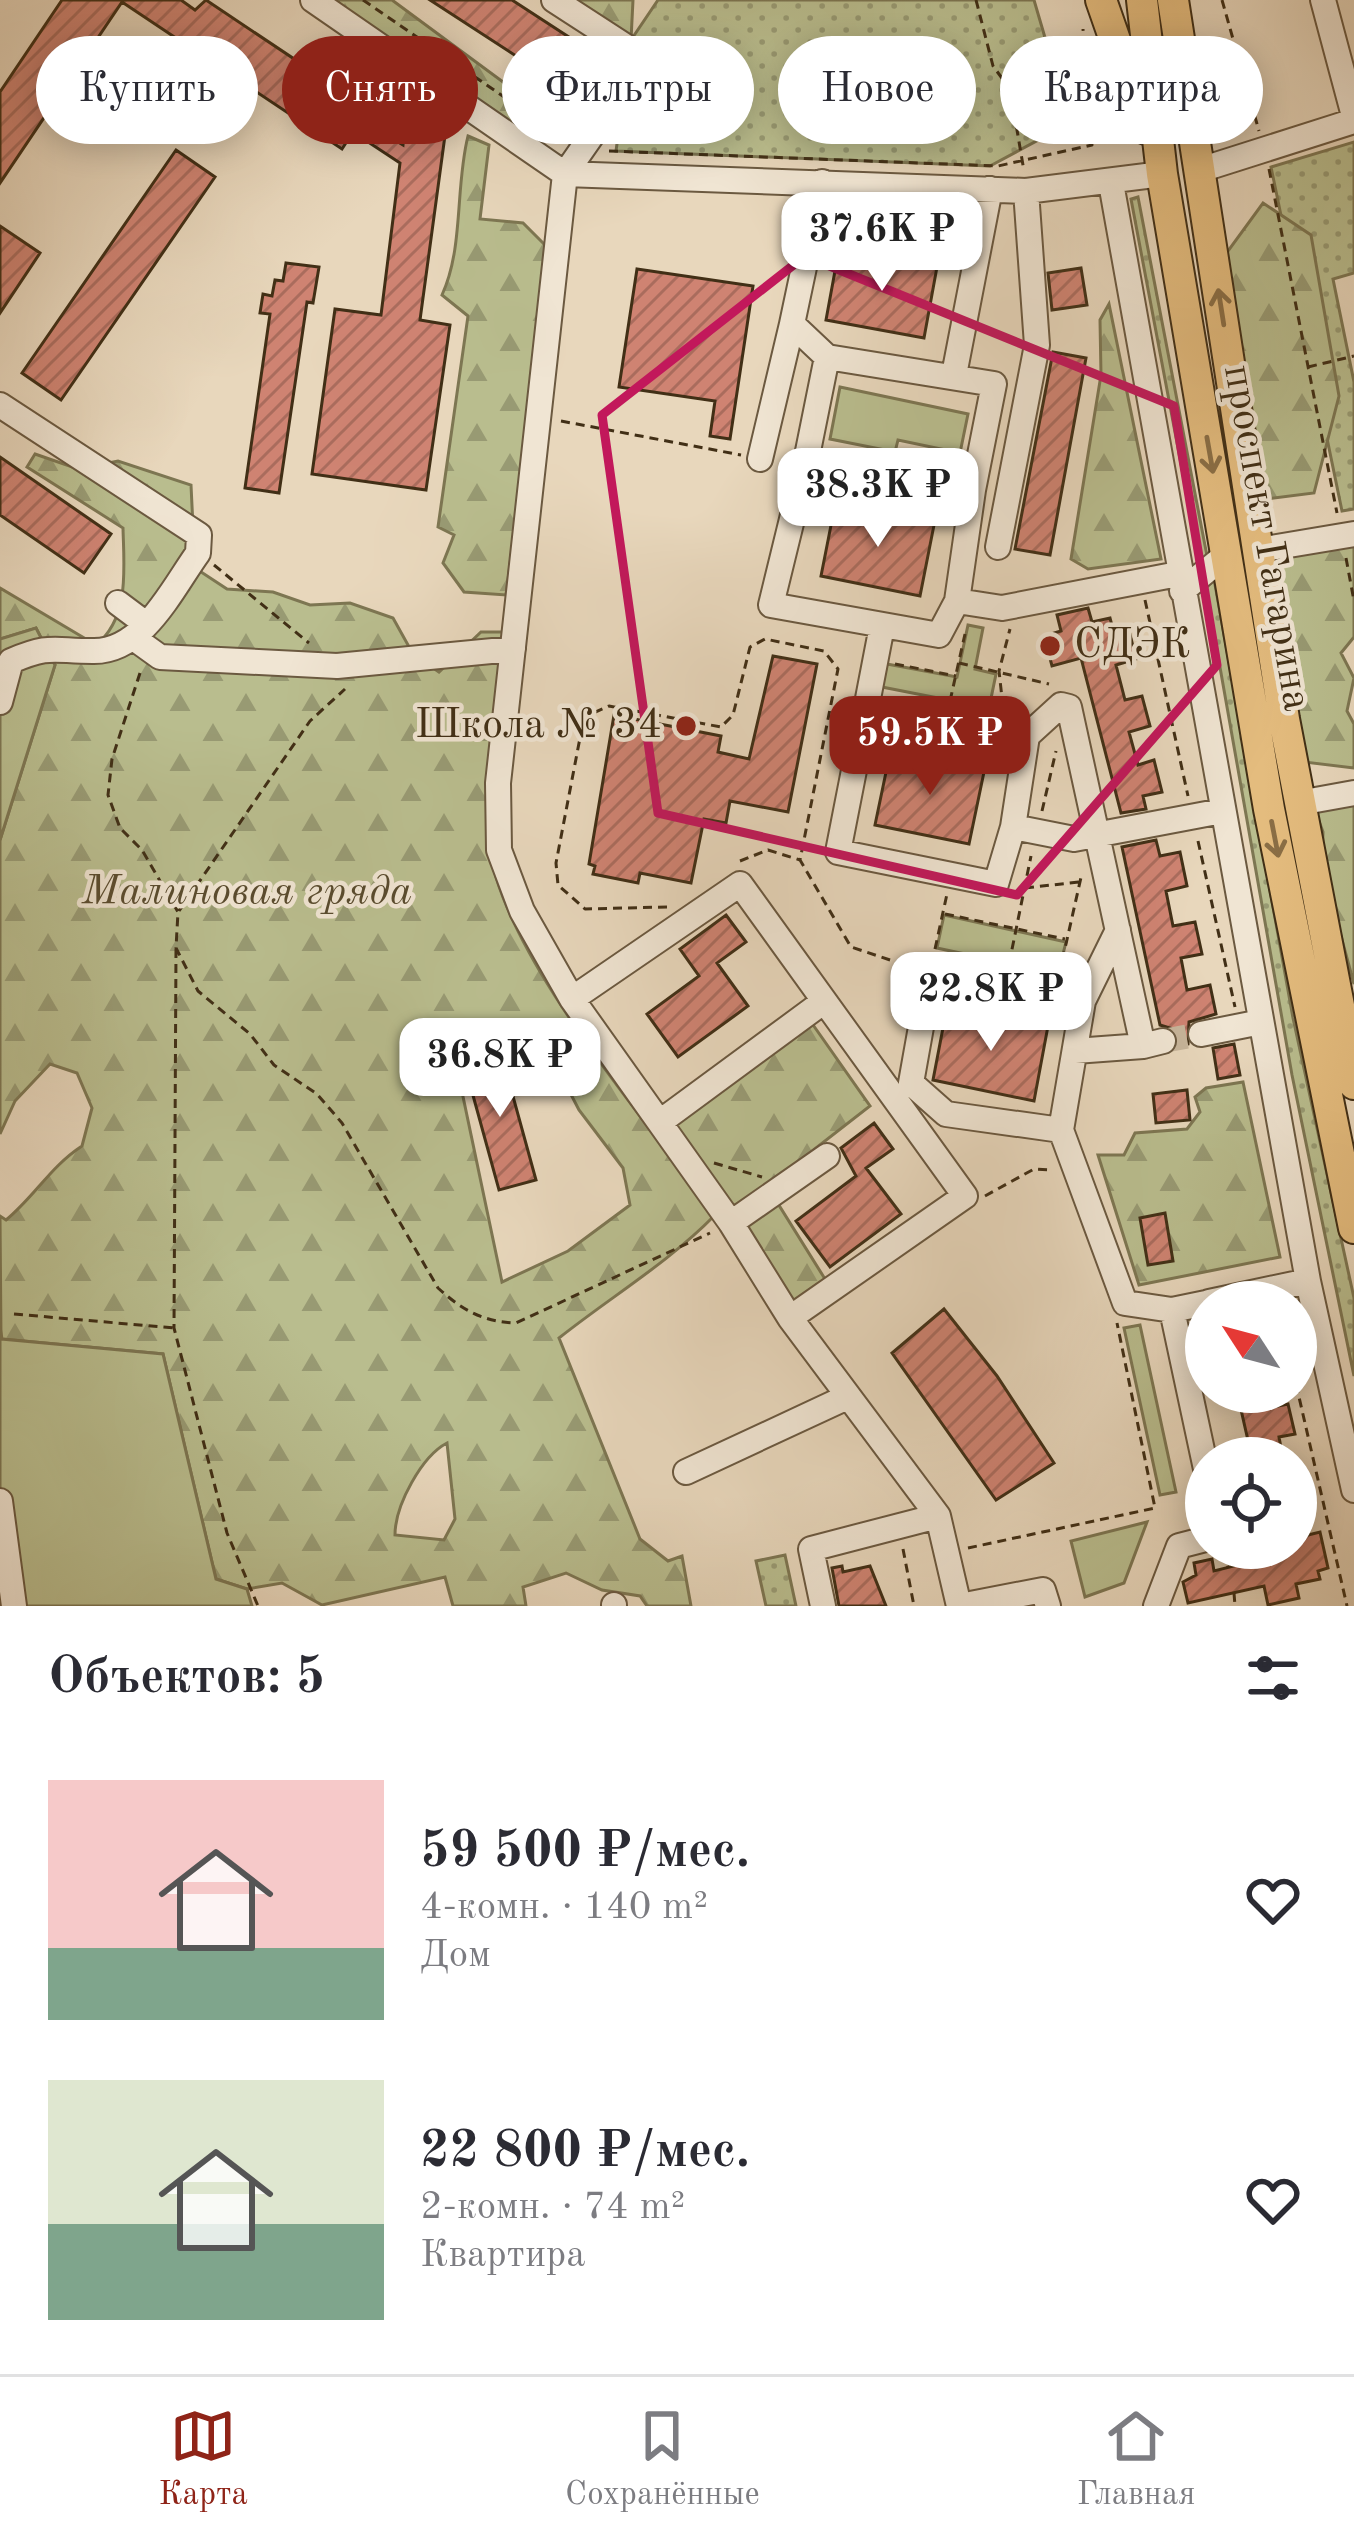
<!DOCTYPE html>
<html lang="ru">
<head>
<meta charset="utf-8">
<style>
	:root { --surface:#fff; --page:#f7f7f7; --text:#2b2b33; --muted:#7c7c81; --line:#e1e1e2; --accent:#8f2418 }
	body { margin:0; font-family:"Old Standard TT",serif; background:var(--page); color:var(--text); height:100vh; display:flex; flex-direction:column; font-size:45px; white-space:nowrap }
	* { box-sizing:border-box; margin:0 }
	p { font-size:39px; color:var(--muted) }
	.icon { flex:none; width:66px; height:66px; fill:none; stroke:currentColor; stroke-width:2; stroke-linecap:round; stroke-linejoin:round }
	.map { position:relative; height:1606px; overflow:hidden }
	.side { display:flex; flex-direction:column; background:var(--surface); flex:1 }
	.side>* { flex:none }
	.hud { position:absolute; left:36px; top:36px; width:1284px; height:108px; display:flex; gap:24px }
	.needle { width:78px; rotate:306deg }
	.tools { position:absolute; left:1185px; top:1281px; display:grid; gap:24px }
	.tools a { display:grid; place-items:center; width:132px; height:132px; border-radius:50%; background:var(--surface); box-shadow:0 6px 30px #0003; font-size:60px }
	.price { position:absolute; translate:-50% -102px; padding:0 27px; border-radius:24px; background:#fff; color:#222; font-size:39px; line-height:78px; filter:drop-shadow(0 3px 6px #0008) }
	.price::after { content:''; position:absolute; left:50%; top:72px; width:36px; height:27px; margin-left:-18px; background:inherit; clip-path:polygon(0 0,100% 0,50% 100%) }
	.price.selected { background:var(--accent); color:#fff }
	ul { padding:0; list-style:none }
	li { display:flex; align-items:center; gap:36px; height:300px; padding:0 48px }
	li span { display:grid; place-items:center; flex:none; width:336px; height:240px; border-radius:0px; color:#555 }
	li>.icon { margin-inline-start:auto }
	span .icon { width:144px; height:144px; fill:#fffc; stroke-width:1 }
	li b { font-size:51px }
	h2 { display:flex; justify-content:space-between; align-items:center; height:144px; padding:0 48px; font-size:51px }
	.tag { padding:0 42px; border-radius:54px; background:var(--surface); box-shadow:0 6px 30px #0003; font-size:42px; line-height:108px }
	.tag.selected { background:var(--accent); color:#fff }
	.menu { display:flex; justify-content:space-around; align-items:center; height:168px; border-top:3px solid var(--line); background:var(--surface); font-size:33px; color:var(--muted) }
	.menu a { display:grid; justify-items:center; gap:6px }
	.menu .selected { color:var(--accent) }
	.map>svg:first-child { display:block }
</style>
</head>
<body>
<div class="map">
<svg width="1354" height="1606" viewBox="0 0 1354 1606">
	<defs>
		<pattern id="grass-dots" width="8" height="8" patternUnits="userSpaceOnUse" patternTransform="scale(3)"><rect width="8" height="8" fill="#b9bd8e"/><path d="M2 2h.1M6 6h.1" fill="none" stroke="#989a73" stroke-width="1.8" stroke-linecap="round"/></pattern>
		<pattern id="forest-firs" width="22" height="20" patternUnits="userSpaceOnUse" patternTransform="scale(3)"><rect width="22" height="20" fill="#b9bd8e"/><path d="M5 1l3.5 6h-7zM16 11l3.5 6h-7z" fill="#989a73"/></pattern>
		<pattern id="building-hatch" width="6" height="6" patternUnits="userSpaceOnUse" patternTransform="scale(3)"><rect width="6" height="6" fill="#cf8372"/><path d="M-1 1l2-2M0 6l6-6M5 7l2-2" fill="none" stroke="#aa6c5d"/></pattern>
	</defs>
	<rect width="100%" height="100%" fill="#e8d7bc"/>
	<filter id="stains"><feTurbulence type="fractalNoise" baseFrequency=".00167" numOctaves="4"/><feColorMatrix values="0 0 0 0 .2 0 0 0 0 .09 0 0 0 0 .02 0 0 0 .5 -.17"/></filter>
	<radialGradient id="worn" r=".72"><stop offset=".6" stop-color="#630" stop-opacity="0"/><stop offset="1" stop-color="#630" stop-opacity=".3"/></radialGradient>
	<!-- grass -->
	<path fill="url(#grass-dots)" stroke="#7d7652" stroke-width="3" d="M 658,0 L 1034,0 L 1070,123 L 990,166 L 616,151 L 631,40 Z
		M 1354,142 L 1354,273 L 1333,279 L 1354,382 L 1354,509 L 1342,511 L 1271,167 Z
		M 1138,197 L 1208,561 L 1201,570 L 1131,199 Z
		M 1214,579 L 1293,1018 L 1354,1298 L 1354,1376 L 1292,1075 L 1206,588 Z
		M 785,1555 L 796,1606 L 766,1606 L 756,1561 Z"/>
	<!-- forest -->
	<path fill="url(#forest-firs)" stroke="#7d7652" stroke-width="3" fill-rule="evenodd" d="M 337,0 L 392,0 L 541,110 L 593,80 L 598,103 L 583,132 L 559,140 L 532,137 L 345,13 Z
		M 568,0 L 633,0 L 631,40 Z
		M 468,136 L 489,145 L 480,219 L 523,223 L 551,251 L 506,595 L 464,592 L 443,563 L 454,535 L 438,527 L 468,316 L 442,295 C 464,247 455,187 468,136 Z
		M 1263,203 L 1311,235 L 1339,396 L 1314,493 L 1266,499 L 1220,262 Z
		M 1109,304 L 1161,559 L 1088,569 L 1071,559 L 1101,375 L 1100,320 Z
		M 35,454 L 78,469 L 118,461 L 191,485 L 195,568 L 227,589 L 273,592 L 310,605 L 350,603 L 393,618 L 413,654 L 439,672 L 481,632 L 504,632 C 500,693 484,785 489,842 C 498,950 651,1126 715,1215 C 668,1263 612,1296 559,1338 L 640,1539 L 668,1561 L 682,1556 L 691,1606 L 647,1606 L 640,1596 L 602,1590 L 566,1573 L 523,1587 L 526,1606 L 453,1606 L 445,1577 L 322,1605 L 282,1583 L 247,1589 L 216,1579 L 163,1354 L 1,1339 L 0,1216 L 6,1220 C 35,1196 50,1167 82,1146 L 92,1108 L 77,1073 L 50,1064 L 15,1101 L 0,1134 L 0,840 L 55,665 L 36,628 L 0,639 L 0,588 L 96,645 C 130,617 124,570 123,528 L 27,467 ZM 481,1034 L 529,1034 L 552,1058 L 579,1110 L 623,1168 L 630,1205 L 568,1251 L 502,1282 L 453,1049 ZM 447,1443 L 455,1519 L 444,1540 L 395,1535 C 395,1505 422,1456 447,1443 Z
		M 1354,546 L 1354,637 L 1341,653 L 1354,678 L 1347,711 L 1354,724 L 1354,768 L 1304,762 L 1280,572 L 1285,555 Z
		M 1354,789 L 1354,984 L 1322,866 L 1323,832 L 1309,794 Z
		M 811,1022 L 870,1106 L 767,1186 L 825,1279 L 792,1302 L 674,1125 Z
		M 1243,1082 L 1280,1257 L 1139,1285 L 1098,1155 L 1124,1155 L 1135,1133 L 1187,1129 L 1200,1112 L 1195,1097 L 1206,1088 Z"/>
	<!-- green -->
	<path fill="#b9bd8e" stroke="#7d7652" stroke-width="3" d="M 840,387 L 968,414 L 960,453 L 898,440 L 895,452 L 830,439 Z
		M 968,625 L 983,628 L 975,669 L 996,674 L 989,708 L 882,687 L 887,664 L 957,677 Z
		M 36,628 L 55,665 L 0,840 L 0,639 Z
		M 944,915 L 1066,942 L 1058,974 L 937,948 Z
		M 1140,1325 L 1176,1492 L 1160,1495 L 1124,1328 Z
		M 0,1327 L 2,1339 L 163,1354 L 216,1579 L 247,1589 L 252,1606 L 0,1606 Z
		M 1147,1522 L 1124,1583 L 1085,1597 L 1071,1541 Z"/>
	<!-- building -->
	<path fill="url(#building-hatch)" stroke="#412f16" stroke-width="3" d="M 62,0 L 181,0 L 195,10 L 206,0 L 369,109 L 362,120 L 403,145 L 405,123 L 446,128 L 420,320 L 450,325 L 426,490 L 312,474 L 335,309 L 381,315 L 400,163 L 353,132 L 342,149 L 122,2 L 0,183 L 0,92 Z
		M 430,0 L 512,0 L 578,43 L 553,80 Z
		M 176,150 L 215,177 L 61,400 L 22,373 Z
		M 0,226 L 40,253 L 0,313 Z
		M 839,249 L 937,267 L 924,338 L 826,320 Z
		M 286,263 L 319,267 L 313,303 L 307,302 L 279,493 L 245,488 L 270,314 L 260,313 L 263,294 L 272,296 L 275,280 L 283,281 Z
		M 1081,268 L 1087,305 L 1052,310 L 1048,273 Z
		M 637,269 L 753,286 L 730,439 L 710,436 L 715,401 L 619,387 Z
		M 1053,352 L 1086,358 L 1050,555 L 1015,549 Z
		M 0,457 L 111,534 L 84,573 L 0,515 Z
		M 835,505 L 934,525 L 920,596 L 821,576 Z
		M 1088,608 L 1092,622 L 1110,618 L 1114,633 L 1129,630 L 1136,659 L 1116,665 L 1125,700 L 1142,696 L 1150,726 L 1129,732 L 1138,765 L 1154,760 L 1162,792 L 1143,796 L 1146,809 L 1121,813 L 1081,658 L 1052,666 L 1044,636 L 1061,631 L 1057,615 Z
		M 773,656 L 817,664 L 788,812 L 730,801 L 726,823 L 704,819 L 691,883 L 640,873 L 638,883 L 593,874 L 595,866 L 589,864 L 614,715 L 721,736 L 718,752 L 749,759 Z
		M 890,753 L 984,772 L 969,844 L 875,825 Z
		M 1156,840 L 1160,856 L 1180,852 L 1187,886 L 1166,891 L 1173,926 L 1195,922 L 1202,954 L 1181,958 L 1187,990 L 1210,985 L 1216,1014 L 1189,1022 L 1188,1044 L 1178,1046 L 1176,1030 L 1160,1025 L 1122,847 Z
		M 726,915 L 746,942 L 717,963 L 748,1006 L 678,1057 L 647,1014 L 699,976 L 680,949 Z
		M 947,1007 L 1048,1026 L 1034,1101 L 933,1080 Z
		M 1234,1044 L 1240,1075 L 1218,1079 L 1213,1048 Z
		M 500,1049 L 536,1180 L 499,1190 L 463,1059 Z
		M 1187,1090 L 1190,1120 L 1156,1123 L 1153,1094 Z
		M 874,1123 L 893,1149 L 866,1168 L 901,1214 L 830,1267 L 796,1221 L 856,1176 L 841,1148 Z
		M 1165,1213 L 1173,1261 L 1148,1265 L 1140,1218 Z
		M 944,1309 L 997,1376 L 1054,1463 L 996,1500 L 892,1353 Z
		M 1237,1392 L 1266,1392 L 1269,1408 L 1288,1404 L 1295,1434 L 1279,1437 L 1283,1458 L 1252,1458 Z
		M 1320,1532 L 1328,1568 L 1318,1571 L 1320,1579 L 1296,1584 L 1299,1598 L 1268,1605 L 1264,1586 L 1188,1603 L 1183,1582 L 1196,1575 L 1194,1563 L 1212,1559 L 1214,1571 L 1274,1556 L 1273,1548 L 1296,1548 L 1296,1538 Z
		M 842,1566 L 843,1572 L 870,1566 L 886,1606 L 839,1606 L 832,1568 Z"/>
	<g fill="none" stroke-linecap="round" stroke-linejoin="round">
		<!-- minor-tunnel -->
		<path stroke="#c7b59b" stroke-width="24" stroke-dasharray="24 12" stroke-linecap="butt" d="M 1163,1041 L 1201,1034"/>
		<defs>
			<path id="minor" d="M 313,0 L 565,174
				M 554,0 L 645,59 L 565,174 L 498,783 L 499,850 L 522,911 L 572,999 L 731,1223 L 790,1318 L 938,1516 L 959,1606
				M 1323,0 L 1354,116
				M 1200,170 L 1354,121
				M 565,174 L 1026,191 L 1162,174
				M 822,182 L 792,324 L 827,357
				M 1111,183 L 1308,1281 L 1354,1490
				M 954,375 L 990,189
				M 0,405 L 199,535 L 198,553 C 172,589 143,652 93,651 C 52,651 51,644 11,661 L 0,702
				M 760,459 L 792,324
				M 805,466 L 973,490 L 957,601 L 939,635 L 771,605 Z
				M 805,466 L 827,357 L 994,384 L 973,490
				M 998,547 L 1037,345 L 1026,191
				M 1259,550 L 1354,534
				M 1182,591 L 1227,554
				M 957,601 L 1002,608 L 1178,574
				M 118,603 L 146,624
				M 135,639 L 160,657 L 337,666 L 513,649
				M 866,709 L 1027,736 L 1013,827 L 996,884 L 838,852 Z
				M 866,709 L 882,626
				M 1027,736 L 1061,705 L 1069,707 L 1143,1046 L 1163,1041
				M 1299,803 L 1354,793
				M 1013,827 L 1074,839 L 1222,811
				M 931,971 L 1083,1001 L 1061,1130 L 946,1114 L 911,1083 Z
				M 572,999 L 740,884 L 965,1196 L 790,1318
				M 1083,1001 L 1118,930
				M 1201,1034 L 1261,1022
				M 1075,1051 L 1143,1046
				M 660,1122 L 823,1002
				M 1061,1130 L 1125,1303 L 1172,1310
				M 731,1223 L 827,1156
				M 1209,1302 L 1308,1281
				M 1206,1303 L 1172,1310 L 1206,1469
				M 686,1472 L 845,1398
				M 0,1501 L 14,1606
				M 614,1605 L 614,1606
				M 823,1606 L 811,1549 L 938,1516
				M 960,1606 L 1043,1590 L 1048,1606
				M 1156,1606 L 1179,1546 L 1206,1539"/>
			<path id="major" d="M 1101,0 L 1146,129
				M 1142,0 L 1162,174 L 1269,809 L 1354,1228
				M 1173,0 L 1284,719 L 1354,1084"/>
		</defs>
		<!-- minor casing -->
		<use href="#minor" stroke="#6b5940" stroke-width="28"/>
		<!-- major casing -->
		<use href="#major" stroke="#412f16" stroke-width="34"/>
		<!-- path -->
		<path stroke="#412f16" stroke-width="3" stroke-dasharray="9 6" stroke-linecap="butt" d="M 363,0 L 561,136
			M 976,0 L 993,66 L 1010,89 L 1024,171
			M 1222,0 L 1259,131
			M 609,151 L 998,166 L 1092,145 L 1083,29
			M 1269,169 L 1337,513
			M 1308,367 L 1354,356
			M 561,421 L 741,455
			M 1346,558 L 1354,601
			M 214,565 L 309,643
			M 1145,600 L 1188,796
			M 959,663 L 1049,684
			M 895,664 L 956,676
			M 140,673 L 112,759 L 108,795 L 120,828 L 142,850 L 178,912 L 176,948 L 198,991 L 250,1034 L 274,1065 L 317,1094 L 342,1123 L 438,1288 C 462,1310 483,1322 516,1323 L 710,1233
			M 950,701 L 965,634
			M 1003,707 L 999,671 L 1010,629
			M 1042,811 L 1056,751
			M 1198,841 L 1235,1007
			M 740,861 L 768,850 L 800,860
			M 1025,888 L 1079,882
			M 667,907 L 585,909 L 558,885 L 556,863 L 584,717 L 609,706 L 721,727 L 733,715 L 750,647 L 765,639 L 824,651 L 838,669 L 800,860 L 851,947 L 908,966
			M 179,911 L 310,721 L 345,689
			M 945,914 L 1065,939
			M 176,949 L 174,1328 L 227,1533 L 258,1606
			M 935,949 L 947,894
			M 1009,964 L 1031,856
			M 1059,975 L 1082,873
			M 714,1163 L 762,1177
			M 985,1196 L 1034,1169 L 1052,1170
			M 14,1314 L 174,1328
			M 1296,1384 L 1347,1606
			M 968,1548 L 1155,1508 L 1117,1323
			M 903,1549 L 914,1606
			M 1224,1551 L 1228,1567
			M 1234,1593 L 1235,1606"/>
		<!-- minor -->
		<use href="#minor" stroke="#f0e5d3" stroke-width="24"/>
		<!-- major -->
		<use href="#major" stroke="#e4bc7e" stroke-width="30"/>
	</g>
	<!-- one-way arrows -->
	<defs><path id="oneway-shaft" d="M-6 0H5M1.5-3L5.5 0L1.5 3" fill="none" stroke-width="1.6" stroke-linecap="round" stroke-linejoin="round" transform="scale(3)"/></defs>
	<g stroke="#8a6e45">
		<use href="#oneway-shaft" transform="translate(1221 307) rotate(-99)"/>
		<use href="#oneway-shaft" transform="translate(1210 455) rotate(80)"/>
		<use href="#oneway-shaft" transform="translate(1275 839) rotate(79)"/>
	</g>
	<!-- marked area -->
	<path fill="none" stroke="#c2185b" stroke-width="9" stroke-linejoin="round" d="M 805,256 L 1174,406 L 1217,665 L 1017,895 L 658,813 L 602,415 Z"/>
	<!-- markers -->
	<g fill="#8f2418" stroke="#f0e5d3" stroke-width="4.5">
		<circle cx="1050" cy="646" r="12"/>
		<circle cx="686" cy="726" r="12"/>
	</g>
	<g text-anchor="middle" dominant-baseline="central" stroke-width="9" stroke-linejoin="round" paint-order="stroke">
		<!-- street labels -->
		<g font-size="42" fill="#412f16" stroke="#f0e5d3">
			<text transform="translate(1266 538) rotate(80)">проспект Гагарина</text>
		</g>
		<!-- poi labels -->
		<g font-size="42" fill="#412f16" stroke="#f0e5d3" text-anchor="start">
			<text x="1074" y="646">СДЭК</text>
			<text x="662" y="726" text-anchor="end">Школа № 34</text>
		</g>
		<!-- park labels -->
		<g font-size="42" font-style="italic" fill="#594b2e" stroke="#f0e5d3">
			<text x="247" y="893">Малиновая гряда</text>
		</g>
	</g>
	<rect width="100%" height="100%" filter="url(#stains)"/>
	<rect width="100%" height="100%" fill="url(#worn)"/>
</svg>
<div class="tools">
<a><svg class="needle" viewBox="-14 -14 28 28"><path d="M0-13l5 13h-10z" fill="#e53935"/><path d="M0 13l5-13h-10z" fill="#7c7c81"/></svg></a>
<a><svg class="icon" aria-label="locate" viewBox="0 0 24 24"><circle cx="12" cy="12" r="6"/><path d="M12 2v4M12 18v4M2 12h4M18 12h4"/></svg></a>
</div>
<b class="price" style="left:882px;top:294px">37.6K ₽</b>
<b class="price" style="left:878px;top:550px">38.3K ₽</b>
<b class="price selected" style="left:930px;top:798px">59.5K ₽</b>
<b class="price" style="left:991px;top:1054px">22.8K ₽</b>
<b class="price" style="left:500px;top:1120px">36.8K ₽</b>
<div class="hud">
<a class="tag">Купить</a>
<a class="tag selected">Снять</a>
<a class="tag">Фильтры</a>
<a class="tag">Новое</a>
<a class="tag">Квартира</a>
</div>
</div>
<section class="side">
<h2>Объектов: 5<svg class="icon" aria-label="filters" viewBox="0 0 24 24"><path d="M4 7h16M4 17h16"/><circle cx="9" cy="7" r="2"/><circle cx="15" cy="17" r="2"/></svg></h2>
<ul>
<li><span style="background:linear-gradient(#f6c9c9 70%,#7fa58c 0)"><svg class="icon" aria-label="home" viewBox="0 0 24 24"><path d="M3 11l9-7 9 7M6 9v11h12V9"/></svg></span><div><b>59 500 ₽/мес.</b><p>4-комн. · 140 m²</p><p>Дом</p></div><svg class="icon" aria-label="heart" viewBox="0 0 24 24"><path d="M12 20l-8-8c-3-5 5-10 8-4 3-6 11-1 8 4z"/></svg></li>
<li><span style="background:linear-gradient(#dfe7d0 60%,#7fa58c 0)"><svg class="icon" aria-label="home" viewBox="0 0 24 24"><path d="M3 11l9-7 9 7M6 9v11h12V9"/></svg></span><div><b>22 800 ₽/мес.</b><p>2-комн. · 74 m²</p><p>Квартира</p></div><svg class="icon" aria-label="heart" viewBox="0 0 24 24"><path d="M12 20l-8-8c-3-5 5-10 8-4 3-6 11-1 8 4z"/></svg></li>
</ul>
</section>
<nav class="menu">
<a class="selected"><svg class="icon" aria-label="map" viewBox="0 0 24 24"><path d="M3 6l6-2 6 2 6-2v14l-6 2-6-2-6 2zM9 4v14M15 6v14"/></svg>Карта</a>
<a><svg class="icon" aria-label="saved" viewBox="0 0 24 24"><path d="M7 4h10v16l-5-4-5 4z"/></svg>Сохранённые</a>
<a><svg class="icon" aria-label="home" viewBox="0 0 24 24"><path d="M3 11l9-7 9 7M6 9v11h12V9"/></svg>Главная</a>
</nav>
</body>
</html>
